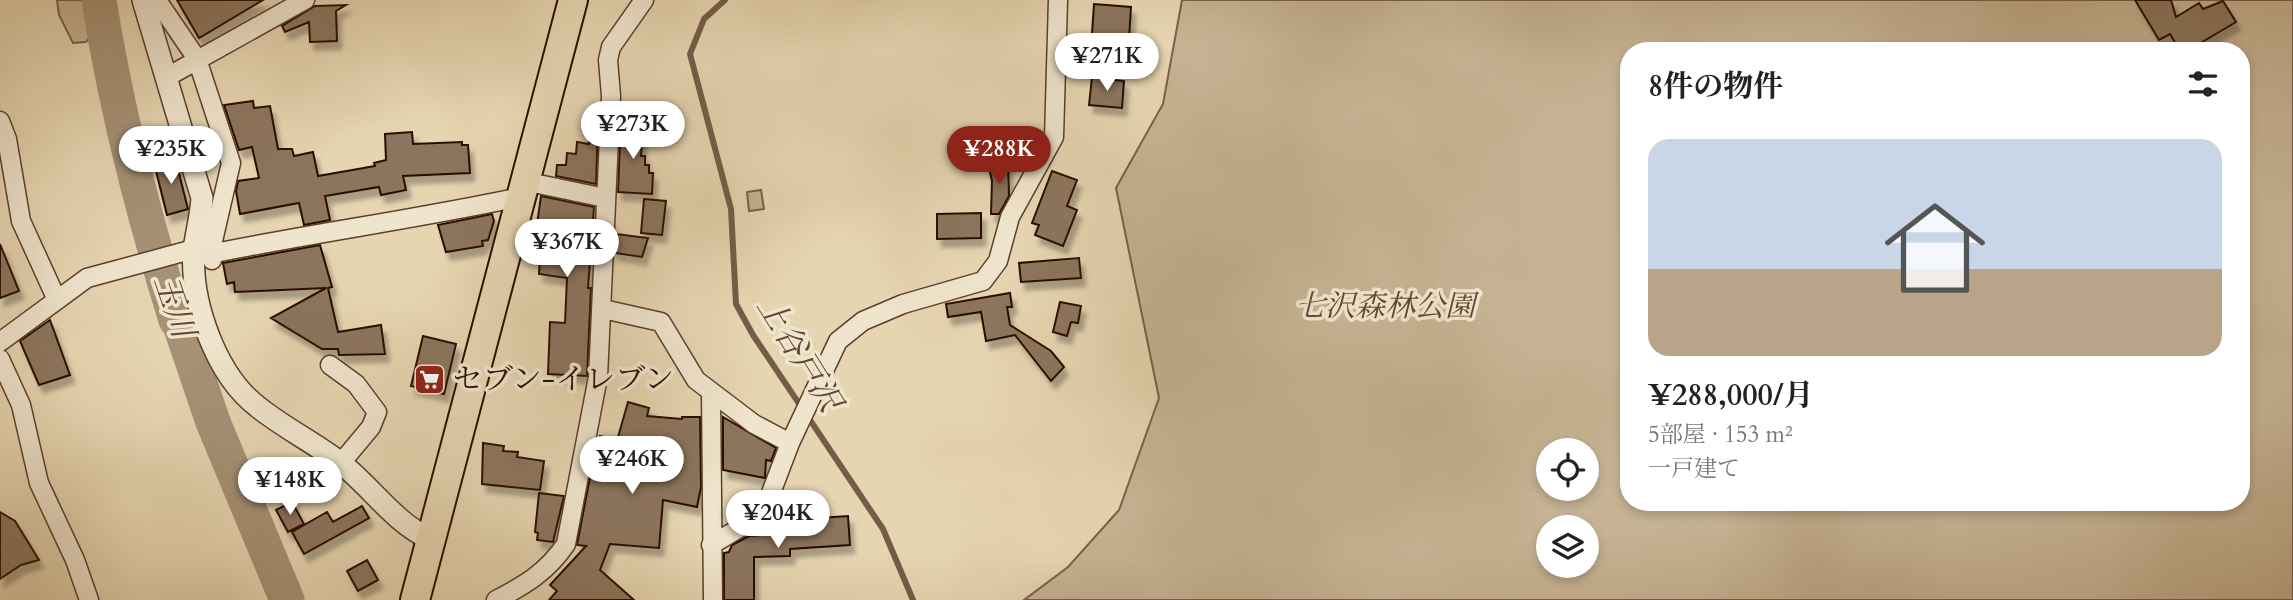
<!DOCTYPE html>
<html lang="ja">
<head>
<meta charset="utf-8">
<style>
	:root { --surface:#fff; --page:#f6f6f6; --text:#222; --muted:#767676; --accent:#8f2418 }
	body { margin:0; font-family:Cardo,"Noto Serif JP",serif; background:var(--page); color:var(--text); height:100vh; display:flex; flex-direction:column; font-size:26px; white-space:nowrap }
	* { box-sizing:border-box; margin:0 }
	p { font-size:23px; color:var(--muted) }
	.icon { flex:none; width:38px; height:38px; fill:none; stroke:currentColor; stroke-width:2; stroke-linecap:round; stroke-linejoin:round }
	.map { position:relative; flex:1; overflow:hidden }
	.drawer { position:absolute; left:1620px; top:42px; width:630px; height:469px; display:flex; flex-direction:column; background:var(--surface); border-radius:28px; box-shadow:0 4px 10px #0003 }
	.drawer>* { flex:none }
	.tools { position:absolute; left:1536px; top:438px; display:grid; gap:14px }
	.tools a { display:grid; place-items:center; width:63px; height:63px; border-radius:50%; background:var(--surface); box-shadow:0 4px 10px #0003; font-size:35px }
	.price { position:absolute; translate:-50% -60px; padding:0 16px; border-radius:24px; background:#fff; color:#222; font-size:23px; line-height:46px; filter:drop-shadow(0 2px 4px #0008) }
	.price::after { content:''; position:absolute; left:50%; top:42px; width:21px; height:16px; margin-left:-10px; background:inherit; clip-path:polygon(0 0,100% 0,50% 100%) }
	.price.current { background:var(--accent); color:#fff }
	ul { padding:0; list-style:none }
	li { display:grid; align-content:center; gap:14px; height:371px; padding:0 28px }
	li span { display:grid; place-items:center; height:217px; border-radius:21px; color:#555 }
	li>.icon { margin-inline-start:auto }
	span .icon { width:126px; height:126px; fill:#fffc; stroke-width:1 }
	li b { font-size:30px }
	h2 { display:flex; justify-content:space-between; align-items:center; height:84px; padding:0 28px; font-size:30px }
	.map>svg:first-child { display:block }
</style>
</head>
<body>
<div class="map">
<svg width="2293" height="600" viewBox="0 0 2293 600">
	<defs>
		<filter id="shadow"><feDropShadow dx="4.5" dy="8" stdDeviation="2" flood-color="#0004"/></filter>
	</defs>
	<rect width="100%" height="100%" fill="#e6d5b1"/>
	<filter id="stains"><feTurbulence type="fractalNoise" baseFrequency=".00286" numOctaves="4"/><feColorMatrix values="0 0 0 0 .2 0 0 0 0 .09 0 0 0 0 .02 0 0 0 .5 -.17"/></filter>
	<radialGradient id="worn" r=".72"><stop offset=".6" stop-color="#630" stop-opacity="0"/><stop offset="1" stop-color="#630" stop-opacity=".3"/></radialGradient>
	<!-- green -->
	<path fill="#c6b393" stroke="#78604a" stroke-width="2" fill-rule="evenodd" d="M 57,0 L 92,0 L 95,30 L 86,42 L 73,43 L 59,15 Z
		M 1182,0 L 2293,0 L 2293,600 L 1024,600 L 1068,567 L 1119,510 L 1159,398 L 1116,188 L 1163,104 ZM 1629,51 L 2242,51 L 2242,502 L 1629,502 ZM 1549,450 L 1587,450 L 1587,488 L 1549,488 ZM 1549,527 L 1587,527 L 1587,565 L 1549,565 Z
		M 761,190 L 764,209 L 749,211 L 747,192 Z"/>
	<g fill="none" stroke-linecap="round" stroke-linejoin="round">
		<!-- stream -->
		<path stroke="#745c47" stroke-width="6" d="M 725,0 L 704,19 L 690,54 L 731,209 L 736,304 L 753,335 L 883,529 L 913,600"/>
		<!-- river -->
		<path stroke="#a69175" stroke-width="35" d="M 99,0 C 116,109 143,214 176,320 L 179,322 L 213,422 L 287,600"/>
	</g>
	<!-- building -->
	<path fill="#8c755d" stroke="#2a0d01" stroke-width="2" filter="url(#shadow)" d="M 177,0 L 263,0 L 199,38 Z
		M 2135,0 L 2171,0 L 2176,17 L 2199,3 L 2203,9 L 2223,1 L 2236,22 L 2187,51 L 2180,51 L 2170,34 L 2159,40 Z
		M 1094,4 L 1131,7 L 1129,39 L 1092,34 Z
		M 346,5 L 336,11 L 337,41 L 310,42 L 309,22 L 285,32 L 282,26 L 315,6 Z
		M 1092,77 L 1124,81 L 1122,108 L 1089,105 Z
		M 253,101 L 254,108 L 270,106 L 278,149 L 292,149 L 294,156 L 313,152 L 318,176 L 375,166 L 374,163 L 386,160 L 385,134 L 412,132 L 413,144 L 462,142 L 462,145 L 468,145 L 470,173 L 403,176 L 406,190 L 381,195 L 379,187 L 325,196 L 330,220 L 304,225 L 299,203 L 240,214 L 236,191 L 238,181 L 259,178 L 252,147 L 239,150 L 224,105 Z
		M 621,119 L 639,121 L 638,131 L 643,131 L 641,156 L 645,156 L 645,165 L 649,165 L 649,173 L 653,173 L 652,194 L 618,192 Z
		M 591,124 L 598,125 L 596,184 L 556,176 L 557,165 L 566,165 L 567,153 L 576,154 L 577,142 L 589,144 Z
		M 175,158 L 188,209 L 167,215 L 154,163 Z
		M 1008,161 L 1009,196 L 999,214 L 991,214 L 992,181 L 988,164 Z
		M 1052,171 L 1077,180 L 1067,206 L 1077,210 L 1063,246 L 1035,235 L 1039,225 L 1032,223 Z
		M 541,196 L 594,207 L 588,288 L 591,288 L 587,376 L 548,374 L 550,322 L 565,323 L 567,278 L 539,274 L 540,254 L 533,253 Z
		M 644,199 L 666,201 L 662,235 L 641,233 Z
		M 981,213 L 981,238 L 937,239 L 937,214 Z
		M 492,214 L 494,221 L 488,240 L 482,241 L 483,246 L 446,252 L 438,225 Z
		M 616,234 L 648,238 L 642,257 L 615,253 Z
		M 0,244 L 19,291 L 0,298 Z
		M 320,245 L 332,287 L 328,288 L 338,332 L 381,325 L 385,354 L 339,355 L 338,349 L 322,349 L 271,318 L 326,288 L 235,292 L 234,282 L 227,284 L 223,263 Z
		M 1079,258 L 1081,278 L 1021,282 L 1019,263 Z
		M 1010,293 L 1012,307 L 1007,307 L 1010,325 L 1051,351 L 1064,367 L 1051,381 L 1015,335 L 986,341 L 981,312 L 948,317 L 946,304 Z
		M 1060,302 L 1081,306 L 1078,323 L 1071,322 L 1067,336 L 1053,332 Z
		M 50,320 L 70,375 L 39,385 L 20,341 Z
		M 423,336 L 456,344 L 444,394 L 411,386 Z
		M 628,402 L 649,408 L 647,416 L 682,419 L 682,417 L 700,417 L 701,487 L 697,507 L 663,500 L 659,548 L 610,544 L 600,570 L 634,600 L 549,600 L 557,591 L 550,585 L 586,546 L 577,545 L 596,446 L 600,436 L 615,440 L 618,437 Z
		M 723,417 L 776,448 L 771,461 L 766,460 L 765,478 L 723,470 Z
		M 483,443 L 504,446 L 503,451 L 518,452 L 517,457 L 544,461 L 540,490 L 482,484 Z
		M 539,493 L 564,496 L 553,542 L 537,540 L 538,533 L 535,532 Z
		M 292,502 L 304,524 L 288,532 L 276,510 Z
		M 362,506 L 369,518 L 304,554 L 292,532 L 327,512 L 333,522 Z
		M 0,512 L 15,521 L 39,560 L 21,565 L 0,579 Z
		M 848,516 L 850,545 L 790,549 L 790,556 L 754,557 L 754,600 L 724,600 L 724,553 L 729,552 L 732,545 L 749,536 L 761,535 L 760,529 L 804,527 L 803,519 Z
		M 367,560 L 378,580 L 358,591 L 347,571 Z"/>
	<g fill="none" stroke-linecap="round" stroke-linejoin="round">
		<defs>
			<path id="minor" d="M 143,1 L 161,6 L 197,59 L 231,163 L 210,254 L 212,260
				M 167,77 L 305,0
				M 0,121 L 7,139 L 21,221 L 57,300
				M 524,181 L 605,198
				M 603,309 L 661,322 L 696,380 L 754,424 L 790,443
				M 0,342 L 87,278 L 194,249 L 210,254 C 313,233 417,219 520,197
				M 0,359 L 21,405 L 39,483 L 75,560 L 89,600
				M 330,365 L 356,384 L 377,412 L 371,427 L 341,463
				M 711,393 L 713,600
				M 711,545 L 748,523 L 766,506 L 790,443 L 838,341 L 863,321 L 903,304 L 983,281 L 998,261 L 1010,217 L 1054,137 L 1058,0
				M 496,600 C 525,585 547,572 566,544 L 598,377 L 611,96 L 608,60 L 611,47 L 644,0"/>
			<path id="tertiary" d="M 143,0 L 202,198 C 201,216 196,233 194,250 C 190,302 216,375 258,407 C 284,428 315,443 342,464 C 372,488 395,523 430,539"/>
			<path id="primary" d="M 415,600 L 573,0"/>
		</defs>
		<!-- minor casing -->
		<use href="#minor" stroke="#593f2d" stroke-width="21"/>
		<!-- tertiary casing -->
		<use href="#tertiary" stroke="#593f2d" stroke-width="24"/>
		<!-- primary casing -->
		<use href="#primary" stroke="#2a0d01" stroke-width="32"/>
		<!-- minor -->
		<use href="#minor" stroke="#efe4cc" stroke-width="18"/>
		<!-- tertiary -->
		<use href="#tertiary" stroke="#efe4cc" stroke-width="21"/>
		<!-- primary -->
		<use href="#primary" stroke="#e6d5b1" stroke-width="28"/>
	</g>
	<!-- icons -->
	<defs>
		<symbol id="supermarket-square" viewBox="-11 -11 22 22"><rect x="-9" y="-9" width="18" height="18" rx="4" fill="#8f2418" stroke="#efe4cc"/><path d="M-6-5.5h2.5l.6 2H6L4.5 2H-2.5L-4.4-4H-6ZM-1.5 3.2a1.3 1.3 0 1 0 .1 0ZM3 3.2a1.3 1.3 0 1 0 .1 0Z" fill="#fff"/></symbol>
	</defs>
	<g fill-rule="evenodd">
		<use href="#supermarket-square" x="412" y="362" width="35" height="35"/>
	</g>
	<g text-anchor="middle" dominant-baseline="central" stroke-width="7" stroke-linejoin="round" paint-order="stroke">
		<!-- park labels -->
		<g font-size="30" font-style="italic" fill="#614734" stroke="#efe4cc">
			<text x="1385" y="306">七沢森林公園</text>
		</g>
		<!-- poi labels -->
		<g font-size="30" fill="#2a0d01" stroke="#efe4cc" text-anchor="start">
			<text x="453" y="379">セブン-イレブン</text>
		</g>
		<!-- water labels -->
		<g font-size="32" font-style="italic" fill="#624835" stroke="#efe4cc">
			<text transform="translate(174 306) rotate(71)">玉川</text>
			<text transform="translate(799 354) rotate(58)">上谷戸沢</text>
		</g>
	</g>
	<rect width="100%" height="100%" filter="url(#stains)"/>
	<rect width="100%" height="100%" fill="url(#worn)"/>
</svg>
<div class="tools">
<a><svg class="icon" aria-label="locate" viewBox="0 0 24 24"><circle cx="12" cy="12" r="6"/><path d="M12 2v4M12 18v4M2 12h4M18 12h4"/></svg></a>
<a><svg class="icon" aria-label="layers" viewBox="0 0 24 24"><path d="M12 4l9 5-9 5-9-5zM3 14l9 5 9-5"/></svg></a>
</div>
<b class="price" style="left:1107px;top:93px">¥271K</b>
<b class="price" style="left:633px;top:161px">¥273K</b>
<b class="price" style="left:171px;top:186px">¥235K</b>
<b class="price current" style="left:999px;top:186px">¥288K</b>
<b class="price" style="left:567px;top:279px">¥367K</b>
<b class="price" style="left:632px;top:496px">¥246K</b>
<b class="price" style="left:290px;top:517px">¥148K</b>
<b class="price" style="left:778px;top:550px">¥204K</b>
<section class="drawer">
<h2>8件の物件<svg class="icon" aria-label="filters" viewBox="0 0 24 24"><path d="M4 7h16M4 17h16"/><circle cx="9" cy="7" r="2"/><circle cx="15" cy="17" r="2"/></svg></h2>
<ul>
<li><span style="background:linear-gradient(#c9d6e8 60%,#b9a48a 0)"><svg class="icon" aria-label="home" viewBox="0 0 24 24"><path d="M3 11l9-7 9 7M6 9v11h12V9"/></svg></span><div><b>¥288,000/月</b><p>5部屋 · 153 m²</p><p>一戸建て</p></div></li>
</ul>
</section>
</div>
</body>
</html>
